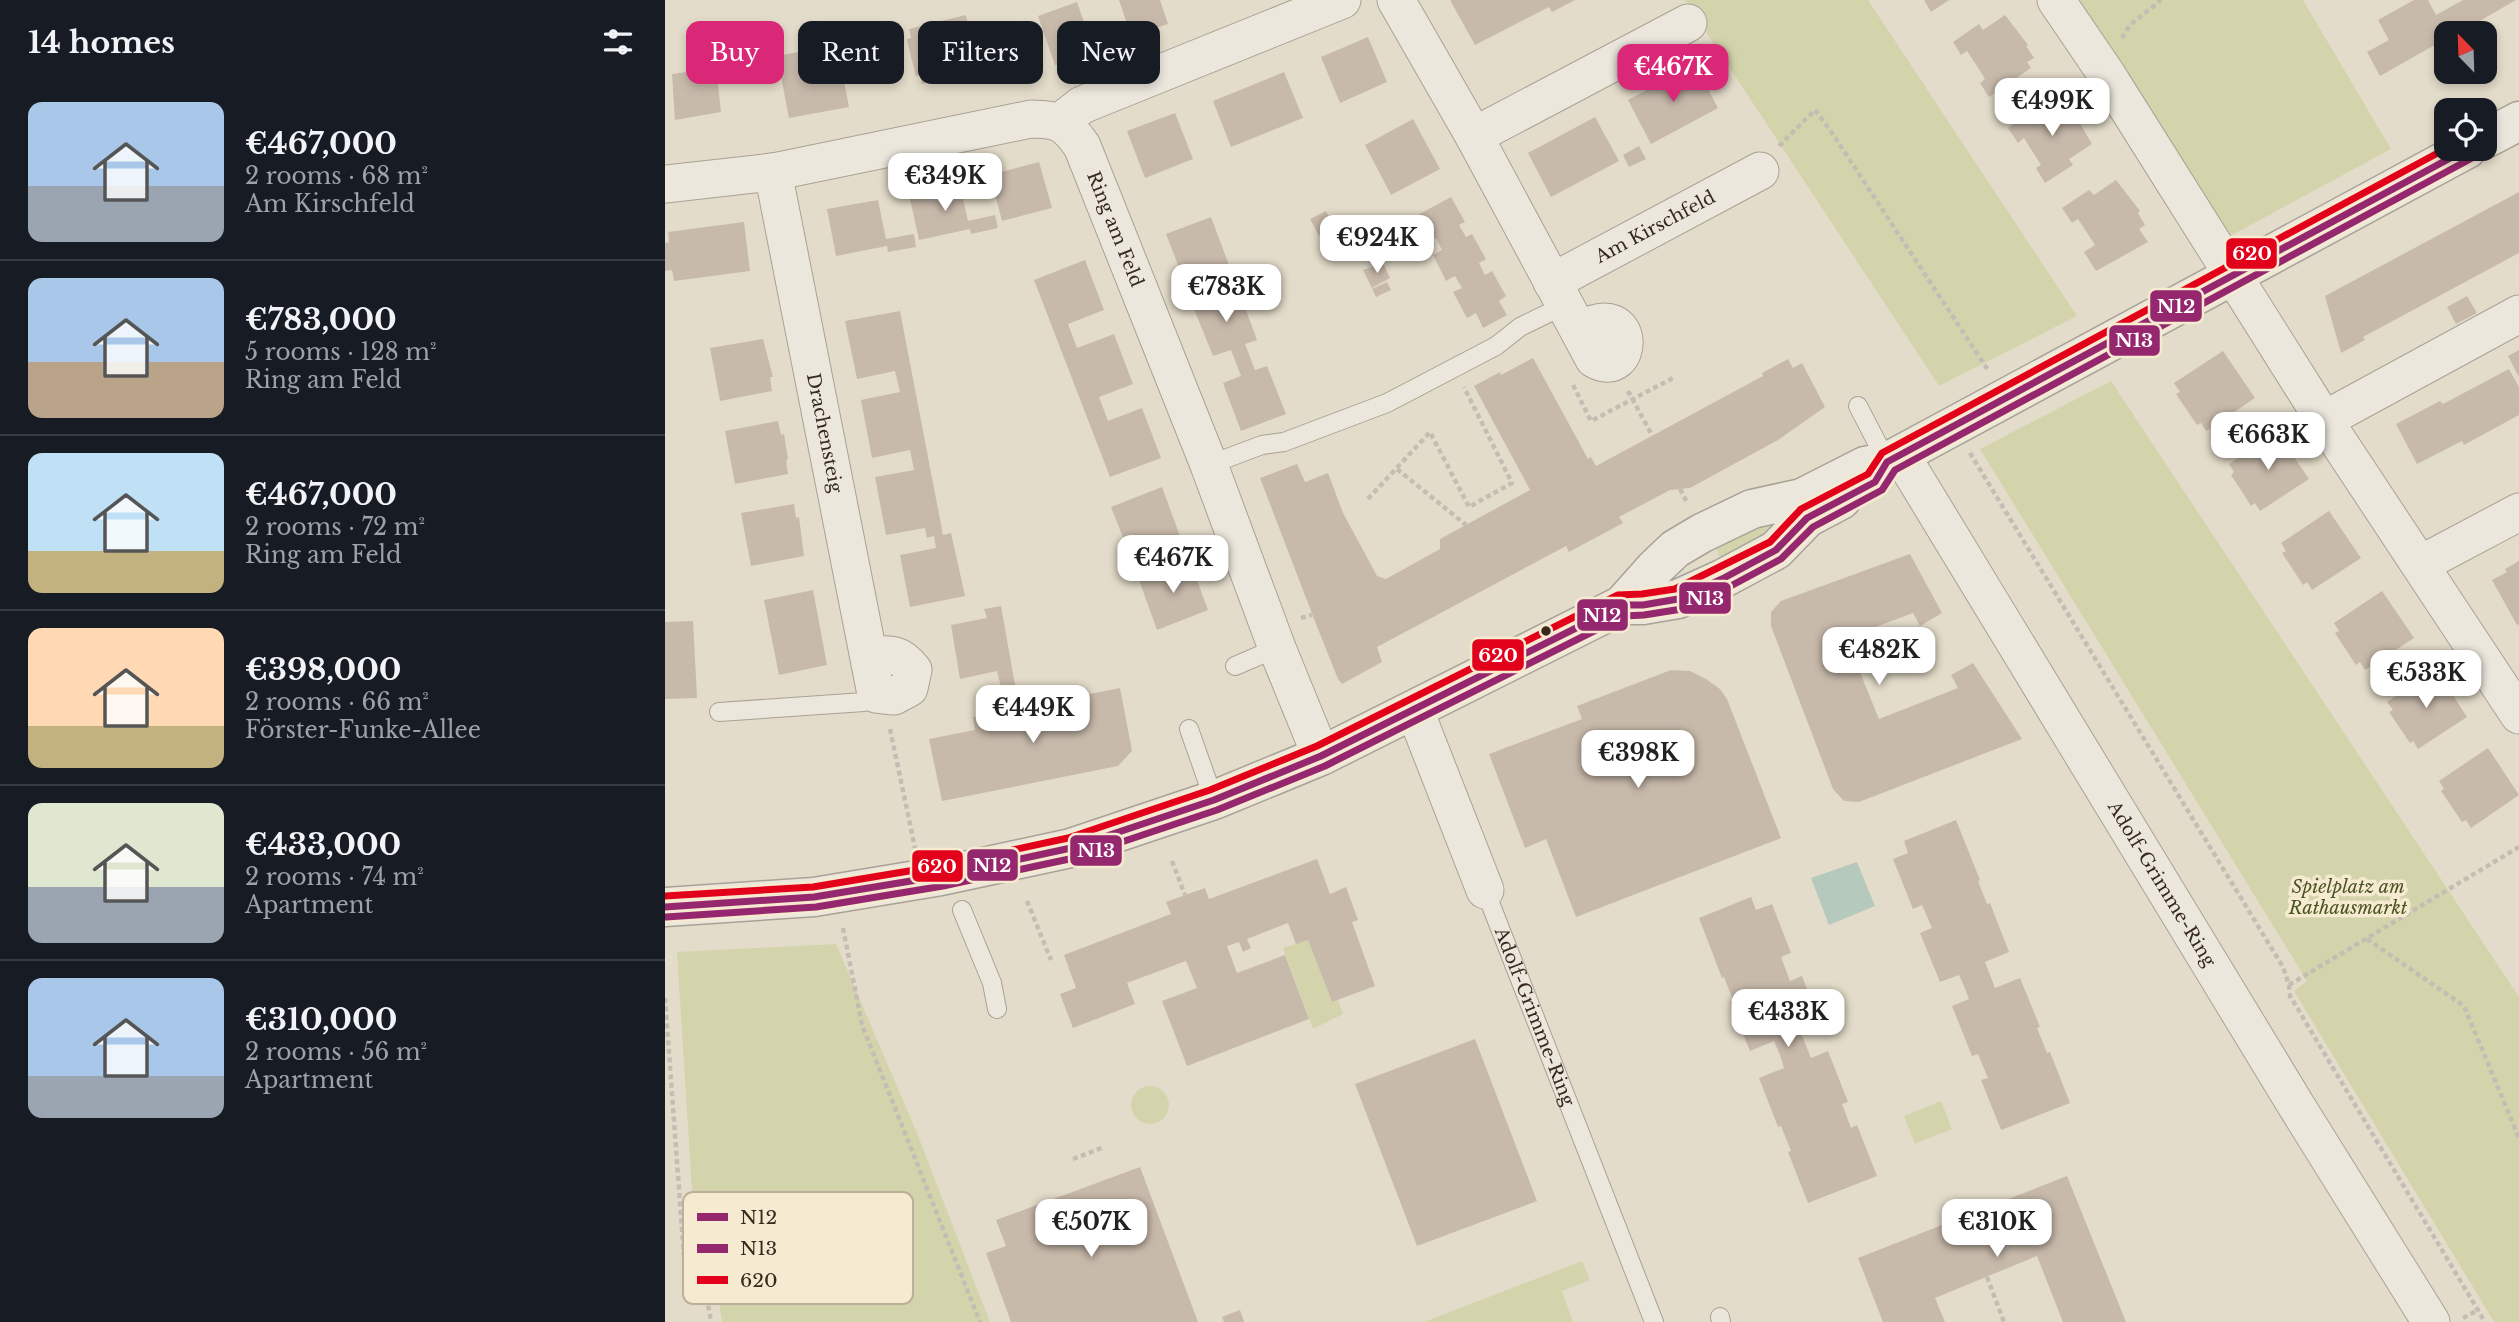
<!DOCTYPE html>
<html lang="en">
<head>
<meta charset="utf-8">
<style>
	:root { --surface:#171b24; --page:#242831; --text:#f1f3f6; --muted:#9ea1a6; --line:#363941; --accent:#db2777 }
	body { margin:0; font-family:"Libre Baskerville",serif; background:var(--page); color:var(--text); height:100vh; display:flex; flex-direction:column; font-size:26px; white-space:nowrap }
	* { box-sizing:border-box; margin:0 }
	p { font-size:23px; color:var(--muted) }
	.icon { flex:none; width:38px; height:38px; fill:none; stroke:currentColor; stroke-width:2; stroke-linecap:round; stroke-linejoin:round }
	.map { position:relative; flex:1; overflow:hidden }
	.side { display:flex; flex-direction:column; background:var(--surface); width:665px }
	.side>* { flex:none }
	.guide { position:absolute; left:21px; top:21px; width:665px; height:63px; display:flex; gap:14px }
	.needle { width:46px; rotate:337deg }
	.controls { position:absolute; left:1769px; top:21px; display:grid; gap:14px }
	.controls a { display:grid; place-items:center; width:63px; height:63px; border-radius:14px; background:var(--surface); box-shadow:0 4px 10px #0003; font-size:35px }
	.price { position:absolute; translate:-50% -60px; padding:0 16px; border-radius:14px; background:#fff; color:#222; font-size:23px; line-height:46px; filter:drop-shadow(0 2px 4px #0008) }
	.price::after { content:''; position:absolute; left:50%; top:42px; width:21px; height:16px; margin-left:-10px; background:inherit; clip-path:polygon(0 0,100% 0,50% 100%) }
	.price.on { background:var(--accent); color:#fff }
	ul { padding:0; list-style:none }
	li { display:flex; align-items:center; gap:21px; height:175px; padding:0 28px }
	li+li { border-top:2px solid var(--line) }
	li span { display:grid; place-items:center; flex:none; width:196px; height:140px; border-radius:14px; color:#555 }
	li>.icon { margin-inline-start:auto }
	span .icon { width:84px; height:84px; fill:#fffc; stroke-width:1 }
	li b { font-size:30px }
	h2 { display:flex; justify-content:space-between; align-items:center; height:84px; padding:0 28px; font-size:30px }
	.pill { padding:0 24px; border-radius:14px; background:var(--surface); box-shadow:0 4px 10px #0003; font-size:24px; line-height:63px }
	.pill.on { background:var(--accent); color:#fff }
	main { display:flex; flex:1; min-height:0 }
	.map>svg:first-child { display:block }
</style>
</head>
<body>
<main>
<section class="side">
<h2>14 homes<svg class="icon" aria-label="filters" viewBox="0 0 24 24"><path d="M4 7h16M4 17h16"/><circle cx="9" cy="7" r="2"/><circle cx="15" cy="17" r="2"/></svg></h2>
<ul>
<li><span style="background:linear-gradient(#a9c7e8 60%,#9aa5b1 0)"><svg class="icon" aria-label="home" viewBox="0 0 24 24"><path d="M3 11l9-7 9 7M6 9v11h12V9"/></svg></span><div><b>€467,000</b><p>2 rooms · 68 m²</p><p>Am Kirschfeld</p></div></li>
<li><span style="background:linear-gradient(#a9c7e8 60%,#b9a48a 0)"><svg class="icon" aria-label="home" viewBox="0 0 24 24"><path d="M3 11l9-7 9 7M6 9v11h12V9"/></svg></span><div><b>€783,000</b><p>5 rooms · 128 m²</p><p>Ring am Feld</p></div></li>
<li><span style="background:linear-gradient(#bfe0f5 70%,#c2b280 0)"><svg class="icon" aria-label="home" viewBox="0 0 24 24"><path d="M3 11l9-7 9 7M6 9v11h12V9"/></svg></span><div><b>€467,000</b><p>2 rooms · 72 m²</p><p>Ring am Feld</p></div></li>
<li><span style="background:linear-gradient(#ffd9b3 70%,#c2b280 0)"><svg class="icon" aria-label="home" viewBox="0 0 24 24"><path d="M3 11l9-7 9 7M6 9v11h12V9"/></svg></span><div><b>€398,000</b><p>2 rooms · 66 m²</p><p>Förster-Funke-Allee</p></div></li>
<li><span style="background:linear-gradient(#dfe7d0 60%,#9aa5b1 0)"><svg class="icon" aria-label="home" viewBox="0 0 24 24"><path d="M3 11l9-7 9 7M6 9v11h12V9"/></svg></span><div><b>€433,000</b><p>2 rooms · 74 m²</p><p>Apartment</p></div></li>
<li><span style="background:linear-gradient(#a9c7e8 70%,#9aa5b1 0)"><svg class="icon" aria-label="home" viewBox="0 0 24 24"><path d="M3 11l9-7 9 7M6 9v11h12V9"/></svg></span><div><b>€310,000</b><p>2 rooms · 56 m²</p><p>Apartment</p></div></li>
</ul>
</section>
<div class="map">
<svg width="1854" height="1322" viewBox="0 0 1854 1322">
	<rect width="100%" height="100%" fill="#e4dcca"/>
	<!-- green -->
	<path fill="#d4d4ac" d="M 1020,0 L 1203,0 L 1412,316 L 1274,386 Z
		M 1403,0 L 1638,0 L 1726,149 L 1567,235 L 1558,232 Z
		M 1446,381 L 1854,997 L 1854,1322 L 1829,1322 L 1629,991 L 1642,981 L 1315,449 Z
		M 1136,506 L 1059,568 L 1047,537 Z
		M 643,940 L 667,1002 L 673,1000 L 678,1014 L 648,1029 L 618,948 Z
		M 171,944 L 252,1133 L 325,1322 L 57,1322 C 54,1297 47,1273 31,1254 L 12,952 Z
		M466 1105a19 19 0 1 1 38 0a19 19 0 1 1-38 0Z
		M 1276,1101 L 1287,1129 L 1250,1144 L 1239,1116 Z
		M 917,1261 L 925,1280 L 897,1291 L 908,1322 L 759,1322 Z"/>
	<!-- water -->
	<path fill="#b6c9bd" d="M 1192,862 L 1210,906 L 1164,925 L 1146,878 Z"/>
	<!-- building -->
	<path fill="#c8baab" d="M 454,0 L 495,0 L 503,24 L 466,36 Z
		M 785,0 L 910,0 L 887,12 L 884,7 L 810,45 Z
		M 1259,0 L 1284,0 L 1266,12 Z
		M 1749,0 L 1763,0 L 1771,15 L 1798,0 L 1851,0 L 1794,33 L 1782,33 L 1782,38 L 1715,76 L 1702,52 L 1724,40 L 1713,20 Z
		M 412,2 L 426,42 L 440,38 L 447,59 L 432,64 L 428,52 L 390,65 L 373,16 Z
		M 301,15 L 305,33 L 302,33 L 304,44 L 307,54 L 310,53 L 314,70 L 257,84 L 255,75 L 251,76 L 246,57 L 242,39 L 246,38 L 244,29 Z
		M 1340,15 L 1363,45 L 1361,46 L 1369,58 L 1362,62 L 1366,68 L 1324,97 L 1315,83 L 1320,79 L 1312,66 L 1302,51 L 1296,55 L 1288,42 L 1314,24 L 1318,30 Z
		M 703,37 L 722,82 L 675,103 L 656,57 Z
		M 172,45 L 184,107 L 124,118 L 112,56 Z
		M 1030,64 L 1053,108 L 986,144 L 963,100 Z
		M 51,68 L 56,112 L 10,120 L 7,74 Z
		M 619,72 L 638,118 L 566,147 L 548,101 Z
		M 1397,100 L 1405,111 L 1407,110 L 1427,144 L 1404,159 L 1408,165 L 1380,183 L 1371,168 L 1376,165 L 1359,138 L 1353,143 L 1343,128 L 1371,109 L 1375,115 Z
		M 510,113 L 528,159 L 480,178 L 462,131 Z
		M 930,117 L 954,161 L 886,197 L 863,153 Z
		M 748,119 L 775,169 L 726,195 L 700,145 Z
		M 974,146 L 981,159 L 964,167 L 958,155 Z
		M 374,162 L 387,208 L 337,221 L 325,175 Z
		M 1451,180 L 1475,211 L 1473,213 L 1480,225 L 1474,229 L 1483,242 L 1431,271 L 1419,252 L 1430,245 L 1413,219 L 1407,223 L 1397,208 L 1424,190 L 1429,195 Z
		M 294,182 L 303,221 L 330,215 L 333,228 L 306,234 L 305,229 L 254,240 L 244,194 Z
		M 1854,192 L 1854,253 L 1698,337 L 1700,340 L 1676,353 L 1660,296 Z
		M 786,197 L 800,222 L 794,225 L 801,237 L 807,234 L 821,259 L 814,263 L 820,275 L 827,271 L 841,296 L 834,301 L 842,315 L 818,328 L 811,313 L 802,318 L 788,292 L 797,288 L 790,276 L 781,281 L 768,255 L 777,250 L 771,238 L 760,243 L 747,218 Z
		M 213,200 L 221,239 L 249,234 L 251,247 L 223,252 L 222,246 L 171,256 L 162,209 Z
		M 661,211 L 670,227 L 654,236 L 645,219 Z
		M 546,217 L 564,265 L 551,271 L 561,296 L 574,291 L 592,340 L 580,344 L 590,370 L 602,366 L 621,414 L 576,431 L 558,383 L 576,376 L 566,350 L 548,356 L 529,309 L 547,302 L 537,276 L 520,283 L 501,234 Z
		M 79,222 L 85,271 L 9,281 L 7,270 L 0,271 L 0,243 L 4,242 L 3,232 Z
		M 420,260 L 439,310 L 403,324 L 412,348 L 449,334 L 468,384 L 434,397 L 443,421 L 477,408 L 496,458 L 445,477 L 369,280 Z
		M 718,263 L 725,278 L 707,288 L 698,270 Z
		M 722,282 L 726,290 L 711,297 L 707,289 Z
		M 1802,296 L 1812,313 L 1791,324 L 1782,307 Z
		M 235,311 L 278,535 L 286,533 L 300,596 L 245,607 L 235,555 L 271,548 L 269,536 L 262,538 L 260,528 L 221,535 L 210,477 L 249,470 L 245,450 L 207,458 L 196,400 L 235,392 L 230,371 L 192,379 L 180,321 Z
		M 98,339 L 108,377 L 105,377 L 107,391 L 55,401 L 45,348 Z
		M 1854,350 L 1854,377 L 1843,356 Z
		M 1558,351 L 1590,398 L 1541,431 L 1536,423 L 1532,425 L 1511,394 L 1515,392 L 1509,383 Z
		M 868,358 L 923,459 L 926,457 L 931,466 L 1098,376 L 1097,373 L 1123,359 L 1128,368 L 1137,363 L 1160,407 L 1113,440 L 1025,488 L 1005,490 L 954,517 L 958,523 L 904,552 L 901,546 L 712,647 L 717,662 L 677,684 L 673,679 L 651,624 L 595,478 L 632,464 L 640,482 L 663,473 L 678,513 L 712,576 L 721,579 L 775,549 L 775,539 L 865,490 L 809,386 L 835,372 L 836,375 Z
		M 1844,369 L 1854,387 L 1854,415 L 1799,445 L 1797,441 L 1752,464 L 1731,424 L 1775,401 L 1778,404 Z
		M 113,421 L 116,435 L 119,434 L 123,459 L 121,460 L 123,474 L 70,484 L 60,431 Z
		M 1612,432 L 1644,479 L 1595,511 L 1590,503 L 1586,506 L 1576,490 L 1566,475 L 1569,472 L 1564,464 Z
		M 497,487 L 515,536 L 465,555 L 446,507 Z
		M 129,504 L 131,518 L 134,517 L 139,556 L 86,566 L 76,513 Z
		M 1664,511 L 1696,558 L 1647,590 L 1642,582 L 1638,585 L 1617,553 L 1621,551 L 1616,543 Z
		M 1245,554 L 1277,613 L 1255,626 L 1248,613 L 1181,638 L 1214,719 L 1293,688 L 1286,675 L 1308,663 L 1357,739 L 1194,802 L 1179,801 L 1168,789 L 1106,626 L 1106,612 L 1116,601 Z
		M 525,561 L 543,610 L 492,630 L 474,580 Z
		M 1854,561 L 1854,624 L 1852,625 L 1827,580 L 1842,572 L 1840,569 Z
		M 148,590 L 162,665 L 114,675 L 99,600 Z
		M 1717,591 L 1749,638 L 1700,670 L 1695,662 L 1691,665 L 1670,633 L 1674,631 L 1669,623 Z
		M 336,606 L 350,685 L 336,687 L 332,671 L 295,679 L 286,625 L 322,618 L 319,609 Z
		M 28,621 L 32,698 L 0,699 L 0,622 Z
		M 1771,669 L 1802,717 L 1753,749 L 1748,741 L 1745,743 L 1724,712 L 1728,710 L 1722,702 Z
		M 1006,670 L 1025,671 L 1041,679 L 1055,689 L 1062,699 L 1116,838 L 911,917 L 881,839 L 860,848 L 824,754 L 917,719 L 912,706 Z
		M 455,688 L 467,751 L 453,766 L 277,801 L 264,739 L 310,730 L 308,717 Z
		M 1823,748 L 1854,795 L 1806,828 L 1801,820 L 1797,822 L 1776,791 L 1779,789 L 1774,781 Z
		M 1291,820 L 1315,880 L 1313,881 L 1322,904 L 1325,903 L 1344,952 L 1320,962 L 1330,988 L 1355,978 L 1375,1027 L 1372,1028 L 1382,1053 L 1385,1052 L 1405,1103 L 1336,1130 L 1316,1080 L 1323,1078 L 1313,1054 L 1307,1056 L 1287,1006 L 1304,999 L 1299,986 L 1294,975 L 1275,982 L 1255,933 L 1267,928 L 1257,905 L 1248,909 L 1228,859 L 1243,853 L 1239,841 Z
		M 652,859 L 665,894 L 681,887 L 693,920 L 687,922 L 710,986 L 667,1002 L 643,940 L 631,944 L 623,923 L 582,939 L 586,948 L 578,952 L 574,942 L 562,946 L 572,973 L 620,955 L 644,1019 L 522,1066 L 497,1001 L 532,988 L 521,961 L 462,983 L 470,1004 L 408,1028 L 395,994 L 411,988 L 399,955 L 506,914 L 501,902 L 540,888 L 544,899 Z
		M 1086,897 L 1091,910 L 1107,904 L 1126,953 L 1116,957 L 1125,981 L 1137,976 L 1156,1025 L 1136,1033 L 1146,1058 L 1163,1051 L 1183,1102 L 1177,1104 L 1186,1128 L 1192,1125 L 1212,1176 L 1143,1203 L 1123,1152 L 1126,1151 L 1116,1126 L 1113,1127 L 1094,1078 L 1119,1068 L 1115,1055 L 1109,1041 L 1085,1051 L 1065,1002 L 1068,1000 L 1059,977 L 1057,978 L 1034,918 Z
		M 810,1039 L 872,1201 L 752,1246 L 690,1084 Z
		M 475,1167 L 533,1322 L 346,1322 L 321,1253 L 341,1246 L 331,1220 Z
		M 1402,1176 L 1461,1322 L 1398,1322 L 1372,1256 L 1270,1298 L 1280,1322 L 1218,1322 L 1193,1258 Z
		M 575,1310 L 579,1322 L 559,1322 L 557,1317 Z"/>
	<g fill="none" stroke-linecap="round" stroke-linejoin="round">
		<defs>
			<g id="service">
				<path d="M 1193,406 L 1222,462"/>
				<path d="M 544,465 L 597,445 L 619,442 L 722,403 L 831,346 L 855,327 L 900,305"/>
				<path d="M 570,666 L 612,648"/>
				<path d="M 54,712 L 199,702 L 211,694"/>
				<path d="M 524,729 L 549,800"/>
				<path id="s1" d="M 820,890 L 989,1322"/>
				<path d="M 297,910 L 327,983 L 332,1009"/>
				<path d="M 1055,1317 L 1056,1322"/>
			</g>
			<g id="minor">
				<path d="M 731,0 L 809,136 L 929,359 C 969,383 974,296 915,330"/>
				<path d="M 1391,0 L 1442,75 L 1659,420 L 1854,715"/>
				<path d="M 395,122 L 417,105 L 677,0"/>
				<path d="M 809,136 L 1023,23"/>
				<path id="s2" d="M 108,172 L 211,694 L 229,696 L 244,688 L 248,670 C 234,652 225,654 204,656"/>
				<path id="s3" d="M 0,184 L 108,172 L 366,119 C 394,119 401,123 417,146 L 544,465 L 612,648 L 656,756"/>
				<path id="s4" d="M 887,282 L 1095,171"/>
				<path d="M 1659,420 L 1854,314"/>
				<path id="s5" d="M 1236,455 L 1629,1102 L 1766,1322"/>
				<path d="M 1756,564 L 1854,512"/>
				<path d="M 750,711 L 820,890"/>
			</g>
			<path id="tertiary" d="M 1820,139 L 1854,121
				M 957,605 L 978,605 L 1013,599 L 1057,579 L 1111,550 L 1142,518 L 1176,500
				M 0,907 L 149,897 L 276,876 L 406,848 L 549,800 L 656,756 L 957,605 L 989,569 L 1010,549 L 1037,533 L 1087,509 L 1137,498 L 1200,466 L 1222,462 L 1802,149"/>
		</defs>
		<!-- service casing -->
		<use href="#service" stroke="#a9a194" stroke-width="20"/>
		<!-- minor casing -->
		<use href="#minor" stroke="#a9a194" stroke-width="39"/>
		<!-- tertiary casing -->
		<use href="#tertiary" stroke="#a9a194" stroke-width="41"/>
		<!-- path -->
		<path stroke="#c4bdb4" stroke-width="4.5" stroke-dasharray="5 3.5" stroke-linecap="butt" d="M 1457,38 L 1465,25 L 1496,0
			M 1114,146 L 1150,110 L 1165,130 L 1323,370
			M 908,385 L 926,421 L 1010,377
			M 963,391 L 987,435
			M 1305,453 L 1618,967 L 1624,985 L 1625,996 L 1820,1322
			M 732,469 L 801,525
			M 1015,489 L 1023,504
			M 703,499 L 765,432 L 804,507 L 847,483 L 799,387
			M 636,618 L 647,615
			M 225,729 L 250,848
			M 507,861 L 520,895
			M 362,901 L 386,960
			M 178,928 L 197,1025 L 315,1322
			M 1702,939 L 1799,1006 L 1854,1138
			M 1624,985 L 1854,847
			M 0,998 L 19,1257 C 37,1279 42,1294 46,1322
			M 408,1159 L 439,1147
			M 1322,1277 L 1339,1322
			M 1798,1318 L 1813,1310"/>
		<!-- service -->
		<use href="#service" stroke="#ece7dd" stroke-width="18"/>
		<!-- minor -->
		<use href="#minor" stroke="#ece7dd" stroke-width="37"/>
		<!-- tertiary -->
		<use href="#tertiary" stroke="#ece7dd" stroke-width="38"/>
		<defs>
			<path id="bus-1" d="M 0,907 L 149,897 L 276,876 L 406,848 L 549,800 L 656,756 L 957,605 L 978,605 L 1013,599 L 1057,579 L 1111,550 L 1142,518 L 1210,482 L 1222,462 L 1802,149"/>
			<path id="bus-2" d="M 1,917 L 151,907 L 278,886 L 409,858 L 552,810 L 660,766 L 959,616 L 979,615 L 1017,609 L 1062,588 L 1116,559 L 1148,527 L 1217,490 L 1230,470 L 1807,158"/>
			<path id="bus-3" d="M 0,896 L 148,887 L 274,866 L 403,838 L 545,790 L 652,746 L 953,595 L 977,594 L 1010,589 L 1105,542 L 1136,509 L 1203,474 L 1217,453 L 1782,148"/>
		</defs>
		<!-- bus-1 casing -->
		<use href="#bus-1" stroke="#f6ead0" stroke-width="12"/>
		<!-- bus-2 casing -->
		<use href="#bus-2" stroke="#f6ead0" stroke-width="12"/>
		<!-- bus-3 casing -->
		<use href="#bus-3" stroke="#f6ead0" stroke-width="12"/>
		<!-- bus-1 -->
		<use href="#bus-1" stroke="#95276e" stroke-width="7"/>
		<!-- bus-2 -->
		<use href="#bus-2" stroke="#95276e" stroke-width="7"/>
		<!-- bus-3 -->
		<use href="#bus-3" stroke="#e2001a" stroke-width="7"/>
	</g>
	<!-- markers -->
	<circle fill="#37291d" stroke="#f6ead0" stroke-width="2.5" cx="881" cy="631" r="6"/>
	<g text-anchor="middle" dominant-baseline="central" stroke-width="7" stroke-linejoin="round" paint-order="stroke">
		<!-- street labels -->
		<g font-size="18" fill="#37291d" stroke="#f6ead0">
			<text stroke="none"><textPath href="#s4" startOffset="117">Am Kirschfeld</textPath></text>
			<text stroke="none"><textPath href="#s3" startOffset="523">Ring am Feld</textPath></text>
			<text stroke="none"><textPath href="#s2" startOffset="266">Drachensteig</textPath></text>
			<text stroke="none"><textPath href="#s5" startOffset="502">Adolf-Grimme-Ring</textPath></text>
			<text stroke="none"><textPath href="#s1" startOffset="136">Adolf-Grimme-Ring</textPath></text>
		</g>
		<!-- park labels -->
		<g font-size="18" font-style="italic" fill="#495423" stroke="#f6ead0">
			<text x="1683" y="887">Spielplatz am<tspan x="1683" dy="21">Rathausmarkt</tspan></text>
		</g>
	</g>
	<!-- legend -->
	<rect x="18" y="1192" width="230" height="112" rx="10" fill="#f6ead0" stroke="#bdb09a" stroke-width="2"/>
	<rect x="32" y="1213" width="31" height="8" fill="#95276e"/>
	<rect x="32" y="1244" width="31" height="9" fill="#95276e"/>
	<rect x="32" y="1276" width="31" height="8" fill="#e2001a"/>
	<g font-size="19" fill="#37291d">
		<text x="75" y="1224">N12</text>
		<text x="75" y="1255">N13</text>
		<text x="75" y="1287">620</text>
	</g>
	<g stroke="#f6ead0" stroke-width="2.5">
		<rect x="1560" y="237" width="53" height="33" rx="7" fill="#e2001a"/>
		<rect x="1484" y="289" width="54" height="34" rx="7" fill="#95276e"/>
		<rect x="1443" y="324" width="53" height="33" rx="7" fill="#95276e"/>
		<rect x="1013" y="581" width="54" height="34" rx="7" fill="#95276e"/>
		<rect x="911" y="598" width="53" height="34" rx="7" fill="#95276e"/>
		<rect x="806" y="638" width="54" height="34" rx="7" fill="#e2001a"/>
		<rect x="404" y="834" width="54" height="33" rx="7" fill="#95276e"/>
		<rect x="301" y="848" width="53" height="34" rx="7" fill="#95276e"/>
		<rect x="246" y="849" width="53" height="34" rx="7" fill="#e2001a"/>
	</g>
	<g font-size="19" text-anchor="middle" font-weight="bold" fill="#fff">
		<text x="1587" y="260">620</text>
		<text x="1511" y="313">N12</text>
		<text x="1469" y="347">N13</text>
		<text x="1040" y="605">N13</text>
		<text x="937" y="622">N12</text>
		<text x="833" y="662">620</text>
		<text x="431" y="857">N13</text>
		<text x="327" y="872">N12</text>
		<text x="272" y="873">620</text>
	</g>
</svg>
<div class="controls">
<a><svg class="needle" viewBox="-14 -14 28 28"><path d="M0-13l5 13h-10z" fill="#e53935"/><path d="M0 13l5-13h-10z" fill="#9ea1a6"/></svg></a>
<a><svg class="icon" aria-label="locate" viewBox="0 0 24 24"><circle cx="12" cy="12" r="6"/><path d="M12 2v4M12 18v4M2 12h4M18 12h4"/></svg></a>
</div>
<b class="price on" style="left:1008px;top:104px">€467K</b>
<b class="price" style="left:1387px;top:138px">€499K</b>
<b class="price" style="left:280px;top:213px">€349K</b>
<b class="price" style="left:712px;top:275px">€924K</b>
<b class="price" style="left:561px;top:324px">€783K</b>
<b class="price" style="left:1603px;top:472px">€663K</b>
<b class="price" style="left:508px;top:595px">€467K</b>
<b class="price" style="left:1214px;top:687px">€482K</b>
<b class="price" style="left:1761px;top:710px">€533K</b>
<b class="price" style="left:368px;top:745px">€449K</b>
<b class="price" style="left:973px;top:790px">€398K</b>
<b class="price" style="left:1123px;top:1049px">€433K</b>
<b class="price" style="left:426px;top:1259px">€507K</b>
<b class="price" style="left:1332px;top:1259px">€310K</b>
<div class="guide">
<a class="pill on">Buy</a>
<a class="pill">Rent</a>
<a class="pill">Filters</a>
<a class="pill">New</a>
</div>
</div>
</main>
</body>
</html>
